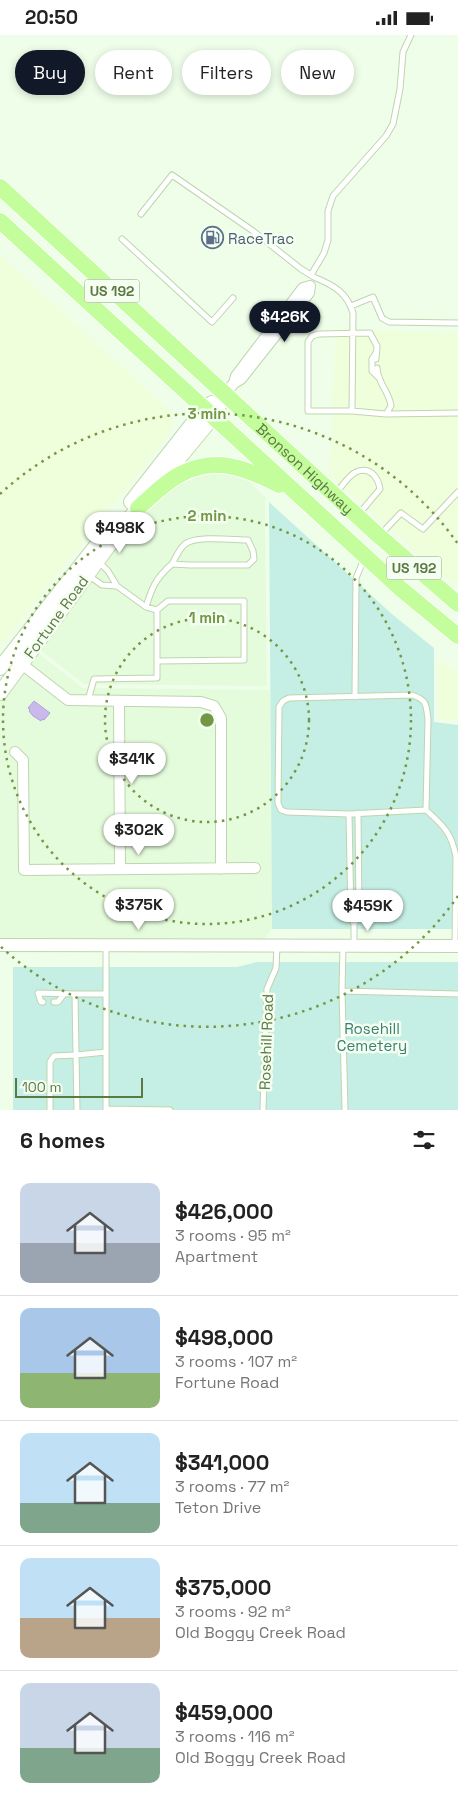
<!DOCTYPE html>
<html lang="en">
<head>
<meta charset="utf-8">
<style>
	:root { --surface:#fff; --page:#f6f6f6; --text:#222; --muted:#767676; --line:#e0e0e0; --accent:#111827 }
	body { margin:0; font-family:"Space Grotesk",sans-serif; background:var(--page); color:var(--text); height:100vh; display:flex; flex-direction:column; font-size:19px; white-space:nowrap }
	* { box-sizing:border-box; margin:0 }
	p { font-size:16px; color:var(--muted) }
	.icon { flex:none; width:28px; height:28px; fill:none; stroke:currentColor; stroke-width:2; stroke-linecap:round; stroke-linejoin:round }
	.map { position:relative; height:1075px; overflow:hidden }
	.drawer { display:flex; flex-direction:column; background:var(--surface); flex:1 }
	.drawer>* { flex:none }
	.banner { position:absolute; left:15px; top:15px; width:429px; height:45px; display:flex; gap:10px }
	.scale { position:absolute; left:15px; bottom:12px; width:128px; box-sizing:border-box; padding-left:5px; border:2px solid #5e7845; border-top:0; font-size:14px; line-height:18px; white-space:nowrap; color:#5e7845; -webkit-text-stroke:4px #f5fff1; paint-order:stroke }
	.price { position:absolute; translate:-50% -42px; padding:0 11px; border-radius:18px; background:#fff; color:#222; font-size:16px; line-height:32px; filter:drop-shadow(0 1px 2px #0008) }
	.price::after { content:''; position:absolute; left:50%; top:30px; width:15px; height:11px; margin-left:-8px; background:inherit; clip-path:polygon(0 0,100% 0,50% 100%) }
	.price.on { background:var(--accent); color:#fff }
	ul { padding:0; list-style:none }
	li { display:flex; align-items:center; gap:15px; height:125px; padding:0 20px }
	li+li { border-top:1px solid var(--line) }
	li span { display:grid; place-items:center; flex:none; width:140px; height:100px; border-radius:10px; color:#555 }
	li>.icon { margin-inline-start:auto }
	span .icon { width:60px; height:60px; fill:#fffc; stroke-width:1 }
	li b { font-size:21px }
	h2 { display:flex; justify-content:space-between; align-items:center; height:60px; padding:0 20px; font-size:21px }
	.pill { padding:0 18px; border-radius:22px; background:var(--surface); box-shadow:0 2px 8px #0003; font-size:18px; line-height:45px }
	.pill.on { background:var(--accent); color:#fff }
	.status { display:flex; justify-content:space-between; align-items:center; height:35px; padding:0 25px; background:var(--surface); direction:ltr }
	.status svg { height:14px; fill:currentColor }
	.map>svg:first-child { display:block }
</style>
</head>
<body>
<div class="status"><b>20:50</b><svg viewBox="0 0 49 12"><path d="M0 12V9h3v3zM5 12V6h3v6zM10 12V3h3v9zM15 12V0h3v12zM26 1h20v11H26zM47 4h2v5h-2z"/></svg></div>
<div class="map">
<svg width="458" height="1075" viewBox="0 0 458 1075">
	<rect width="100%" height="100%" fill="#eefee9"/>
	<!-- residential -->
	<path fill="#e5fcdc" d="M 201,436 L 240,438 L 267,464 L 265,467 L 267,651 L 84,649 L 39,614 L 146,468 Z
		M 37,617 L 83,653 L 270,655 L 272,894 L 264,904 L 0,906 L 0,663 Z"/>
	<!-- commercial -->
	<path fill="#efffdc" d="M 0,220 L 166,372 L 171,377 L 173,386 L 170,398 L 0,611 Z
		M 336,294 L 458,298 L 458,552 L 440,538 L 329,441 Z
		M 438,624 L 458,638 L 458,685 L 438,684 Z"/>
	<!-- green -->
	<path fill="#c5efe4" d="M 269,467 L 393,580 L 434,613 L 434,687 L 458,690 L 458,894 L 272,894 Z
		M 257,927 L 458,927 L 458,1075 L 13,1075 L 13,932 L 237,932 Z"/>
	<!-- water -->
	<path fill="#c9baeb" stroke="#b39fde" d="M 34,666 L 50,678 L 44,685 L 42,684 L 41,686 L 33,681 L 29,676 L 30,674 L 28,673 Z"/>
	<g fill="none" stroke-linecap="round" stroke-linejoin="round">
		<defs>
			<path id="service" d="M 141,179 L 172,140 L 253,196 L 301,234 L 314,242
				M 122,204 L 212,287 L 233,263
				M 311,240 L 324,218 L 328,205 L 328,176 L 333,161 L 386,101 L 393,89 L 400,54 L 403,17 L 411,0
				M 316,243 C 335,251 347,258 353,278 L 352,376 L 386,379 L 458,378
				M 351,271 L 373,262 L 382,283 L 389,287 L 458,288
				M 376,318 L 372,324 L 372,336 L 378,342
				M 377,333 C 378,349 389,356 391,371 L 386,379
				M 352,376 L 308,376 L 308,307 L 312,301 L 319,299 L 370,298 L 377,311 L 376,324
				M 337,457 C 342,451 349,440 356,437 C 370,431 378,442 380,454 L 359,479
				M 381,499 L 401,478 L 423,494 L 458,457
				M 89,541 L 102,550 L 117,551 L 108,536 L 99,527
				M 146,572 C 152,552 156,543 172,529 L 190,530 L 248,530 L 254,524 L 253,516 L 248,505 C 234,505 196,500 185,509 C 179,514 176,522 172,529
				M 157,575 L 168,566 L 244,566 L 244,625 L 158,626
				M 355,662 L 356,543 L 364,524
				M 88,665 L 94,644 L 157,643 L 157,575 L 146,572 L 117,551
				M 426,775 L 428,684 C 426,669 427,665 412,660 L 289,663 L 283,666 L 279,672 L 278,768 L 281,775 L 287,777 L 349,779 L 426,775 C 444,791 452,799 456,822 L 455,909
				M 349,779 L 351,883 L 354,889 L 354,910
				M 354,889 L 359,880 L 358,778
				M 106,911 L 106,1075
				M 343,911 L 342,956 L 345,1075
				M 342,956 L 458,959
				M 43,967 L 41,967 L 38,958 L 75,959
				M 54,967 L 58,967 L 64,959
				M 106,1074 L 170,1075
				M 50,1075 L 50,1027 L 54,1021 L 76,1020 L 75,959 L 106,959
				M 77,1075 L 76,1020 L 106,1017
				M 263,1075 L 267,954 L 276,933 L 277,911"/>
			<path id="minor" d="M 225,359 L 234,348 L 241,344 L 309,258 L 310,251 L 303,253 L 236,341 L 234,348
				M 10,620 L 68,665 L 201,667 L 214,671 L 221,683 L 221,834
				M 119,666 L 120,834
				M 15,717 L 23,725 L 24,835 L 255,833"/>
			<path id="tertiary" d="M 0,910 L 458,911"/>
			<path id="secondary" d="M 131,467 L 204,374 L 212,368
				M 0,633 L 103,502
				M 0,658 L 124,490 L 213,382 L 225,359"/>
			<g id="trunk">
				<path id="s1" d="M 0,152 L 379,501 L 458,569"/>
				<path d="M 0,186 L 401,554 L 458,601"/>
				<path d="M 138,473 C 151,462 165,447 181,439 C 216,421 246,433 279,450"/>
			</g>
		</defs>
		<!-- service casing -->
		<use href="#service" stroke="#bed5af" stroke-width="7"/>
		<!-- minor casing -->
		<use href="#minor" stroke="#bed5af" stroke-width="12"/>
		<!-- tertiary casing -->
		<use href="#tertiary" stroke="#bed5af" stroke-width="14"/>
		<!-- secondary casing -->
		<use href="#secondary" stroke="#c0dbae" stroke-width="16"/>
		<!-- trunk casing -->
		<use href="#trunk" stroke="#fff" stroke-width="18"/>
		<!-- service -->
		<use href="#service" stroke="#fff" stroke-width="5"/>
		<!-- minor -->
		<use href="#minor" stroke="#fff" stroke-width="10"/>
		<!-- tertiary -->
		<use href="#tertiary" stroke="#fff" stroke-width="12"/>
		<!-- secondary -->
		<use href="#secondary" stroke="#fff" stroke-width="14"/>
		<!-- trunk -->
		<use href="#trunk" stroke="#c4fe9c" stroke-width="16"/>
	</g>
	<!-- distance rings -->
	<g fill="none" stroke="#739744" stroke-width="2.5" stroke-dasharray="2.5 5">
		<circle cx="207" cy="685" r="102"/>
		<circle cx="207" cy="685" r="204"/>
		<path d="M458 861A306 306 0 0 1 0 911M0 459A306 306 0 0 1 458 509"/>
	</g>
	<!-- icons -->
	<defs>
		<symbol id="fuel-ring" viewBox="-11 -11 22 22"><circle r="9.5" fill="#f5fff1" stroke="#5c6f8a" stroke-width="1.5"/><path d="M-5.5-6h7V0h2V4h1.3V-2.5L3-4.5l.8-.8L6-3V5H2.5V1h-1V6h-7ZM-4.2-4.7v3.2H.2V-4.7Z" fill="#5c6f8a"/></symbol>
	</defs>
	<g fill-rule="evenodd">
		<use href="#fuel-ring" x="200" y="190" width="25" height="25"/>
	</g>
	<g text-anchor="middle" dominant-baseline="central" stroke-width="5" stroke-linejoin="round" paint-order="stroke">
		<!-- shield labels -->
		<g fill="#f5fff1" stroke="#8ba079" stroke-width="1">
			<rect x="84.5" y="244.5" width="55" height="23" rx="4"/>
			<rect x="386.5" y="521.5" width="55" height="23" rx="4"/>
		</g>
		<g font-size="14" font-weight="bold" fill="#5e7845">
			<text x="112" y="256">US 192</text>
			<text x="414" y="533">US 192</text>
		</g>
		<!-- service labels -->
		<g font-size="15" fill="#4e5e75" stroke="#f5fff1" text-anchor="start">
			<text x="228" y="203">RaceTrac</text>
		</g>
		<!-- street labels -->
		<g font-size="15" fill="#5e7845" stroke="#f5fff1">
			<text stroke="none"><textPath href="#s1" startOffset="415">Bronson Highway</textPath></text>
			<text transform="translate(56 582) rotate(-54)">Fortune Road</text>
			<text transform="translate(266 1007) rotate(-88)">Rosehill Road</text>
		</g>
		<!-- park labels -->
		<g font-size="15" fill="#3c7e74" stroke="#f5fff1">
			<text x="372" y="993">Rosehill<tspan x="372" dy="17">Cemetery</tspan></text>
		</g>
	</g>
	<circle cx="207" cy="685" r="8" fill="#739744" stroke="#f5fff1" stroke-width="2.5"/>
	<g font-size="15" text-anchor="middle" font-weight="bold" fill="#739744" stroke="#f5fff1" stroke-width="5" stroke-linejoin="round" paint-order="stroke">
		<text x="207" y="384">3 min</text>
		<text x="207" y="486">2 min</text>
		<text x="207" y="588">1 min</text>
	</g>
</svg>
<div class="scale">100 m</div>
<b class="price on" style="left:285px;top:308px">$426K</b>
<b class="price" style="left:120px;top:519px">$498K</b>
<b class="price" style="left:132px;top:750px">$341K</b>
<b class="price" style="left:139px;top:821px">$302K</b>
<b class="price" style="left:139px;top:896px">$375K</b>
<b class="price" style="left:368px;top:897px">$459K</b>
<div class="banner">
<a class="pill on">Buy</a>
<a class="pill">Rent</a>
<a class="pill">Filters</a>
<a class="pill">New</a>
</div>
</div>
<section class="drawer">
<h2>6 homes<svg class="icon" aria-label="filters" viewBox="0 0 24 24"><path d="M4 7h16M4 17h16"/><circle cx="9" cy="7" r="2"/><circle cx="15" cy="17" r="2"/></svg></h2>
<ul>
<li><span style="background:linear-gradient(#c9d6e8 60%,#9aa5b1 0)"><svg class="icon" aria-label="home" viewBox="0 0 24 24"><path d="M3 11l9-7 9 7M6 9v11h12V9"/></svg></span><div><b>$426,000</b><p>3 rooms · 95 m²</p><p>Apartment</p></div></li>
<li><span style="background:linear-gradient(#a9c7e8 65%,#8fb573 0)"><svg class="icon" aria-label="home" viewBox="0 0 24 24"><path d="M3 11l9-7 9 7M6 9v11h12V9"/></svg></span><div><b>$498,000</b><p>3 rooms · 107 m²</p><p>Fortune Road</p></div></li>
<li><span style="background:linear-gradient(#bfe0f5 70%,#7fa58c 0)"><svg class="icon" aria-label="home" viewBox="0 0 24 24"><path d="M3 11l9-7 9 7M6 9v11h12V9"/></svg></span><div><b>$341,000</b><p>3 rooms · 77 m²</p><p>Teton Drive</p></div></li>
<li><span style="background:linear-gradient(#bfe0f5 60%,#b9a48a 0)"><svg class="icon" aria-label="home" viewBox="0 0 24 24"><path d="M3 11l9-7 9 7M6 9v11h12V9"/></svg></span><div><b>$375,000</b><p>3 rooms · 92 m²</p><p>Old Boggy Creek Road</p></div></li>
<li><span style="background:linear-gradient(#c9d6e8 65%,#7fa58c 0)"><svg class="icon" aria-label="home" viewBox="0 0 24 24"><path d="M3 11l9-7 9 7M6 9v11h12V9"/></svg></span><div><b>$459,000</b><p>3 rooms · 116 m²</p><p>Old Boggy Creek Road</p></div></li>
</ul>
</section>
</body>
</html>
